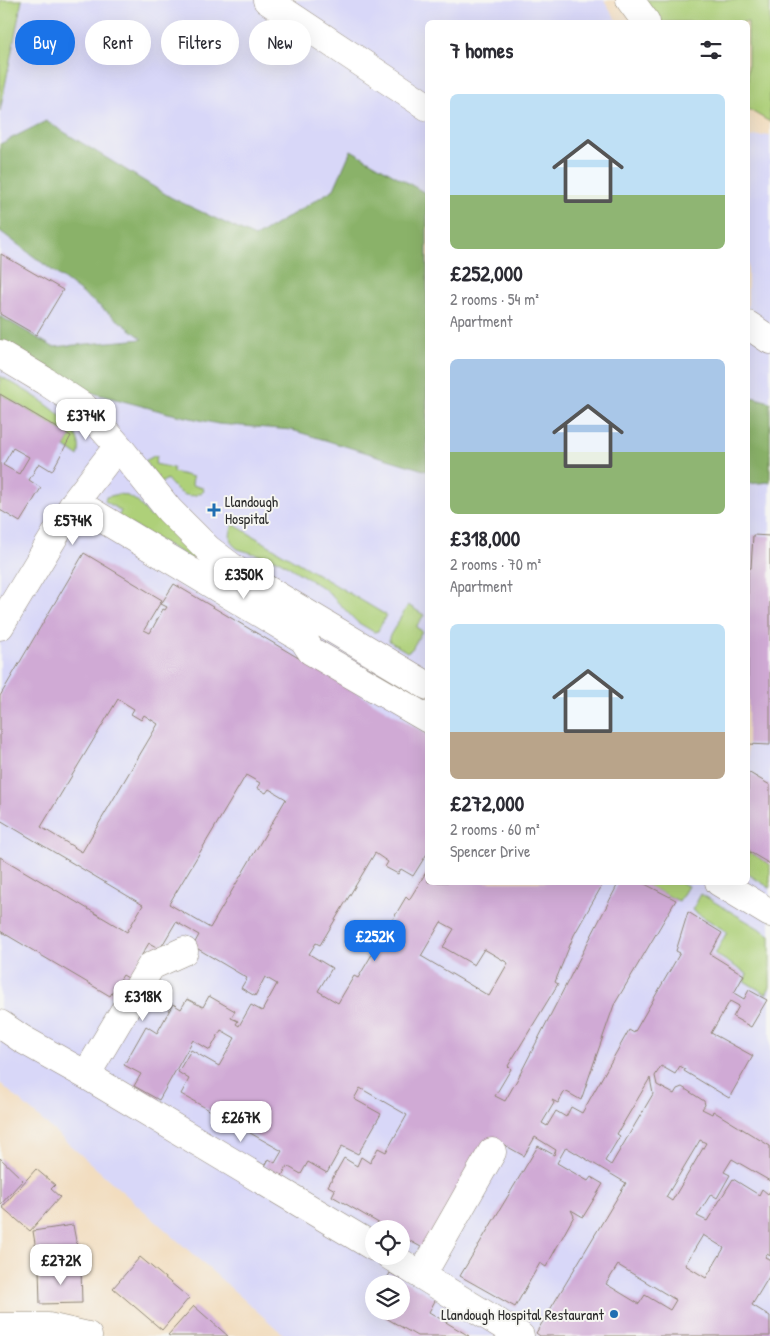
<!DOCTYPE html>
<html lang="en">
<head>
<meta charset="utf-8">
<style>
	:root { --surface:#fff; --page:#f7f7f7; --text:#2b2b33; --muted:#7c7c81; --accent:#1a73e8 }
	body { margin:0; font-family:"Patrick Hand",sans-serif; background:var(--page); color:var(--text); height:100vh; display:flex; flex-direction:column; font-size:19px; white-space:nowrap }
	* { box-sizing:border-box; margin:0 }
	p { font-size:16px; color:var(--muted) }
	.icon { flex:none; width:28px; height:28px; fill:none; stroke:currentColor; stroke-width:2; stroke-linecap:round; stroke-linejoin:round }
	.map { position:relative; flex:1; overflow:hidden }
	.sheet { position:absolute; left:425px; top:20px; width:325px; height:865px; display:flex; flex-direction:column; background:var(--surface); border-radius:8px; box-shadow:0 5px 20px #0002 }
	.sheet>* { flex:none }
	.banner { position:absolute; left:15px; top:20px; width:335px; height:45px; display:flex; gap:10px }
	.buttons { position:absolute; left:365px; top:1220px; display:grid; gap:10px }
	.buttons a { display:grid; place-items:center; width:45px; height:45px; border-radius:50%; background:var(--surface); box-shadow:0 5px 20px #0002; font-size:25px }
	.price { position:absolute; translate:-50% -42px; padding:0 11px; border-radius:10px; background:#fff; color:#222; font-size:16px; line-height:32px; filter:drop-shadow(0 1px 2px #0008) }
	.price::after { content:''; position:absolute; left:50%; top:30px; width:15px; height:11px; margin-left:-8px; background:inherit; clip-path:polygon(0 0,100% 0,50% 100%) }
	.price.on { background:var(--accent); color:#fff }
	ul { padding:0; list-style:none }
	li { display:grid; align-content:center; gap:10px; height:265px; padding:0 25px }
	li span { display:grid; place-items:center; height:155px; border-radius:8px; color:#555 }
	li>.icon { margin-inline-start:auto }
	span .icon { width:90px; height:90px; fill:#fffc; stroke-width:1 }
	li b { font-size:21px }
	h2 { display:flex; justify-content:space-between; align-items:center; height:60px; padding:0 25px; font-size:21px }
	.chip { padding:0 18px; border-radius:22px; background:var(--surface); box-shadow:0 5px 20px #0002; font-size:18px; line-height:45px }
	.chip.on { background:var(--accent); color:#fff }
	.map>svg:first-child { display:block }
</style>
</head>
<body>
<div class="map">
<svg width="770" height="1336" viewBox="0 0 770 1336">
	<rect width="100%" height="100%" fill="#f6f6f2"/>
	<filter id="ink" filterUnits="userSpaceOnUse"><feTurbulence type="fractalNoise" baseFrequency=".02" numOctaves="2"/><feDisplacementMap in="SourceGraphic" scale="10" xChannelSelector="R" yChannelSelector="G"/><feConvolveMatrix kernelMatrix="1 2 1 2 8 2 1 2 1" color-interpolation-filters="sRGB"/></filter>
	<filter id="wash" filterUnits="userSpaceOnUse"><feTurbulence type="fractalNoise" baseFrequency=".0096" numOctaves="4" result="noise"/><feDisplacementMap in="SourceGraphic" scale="20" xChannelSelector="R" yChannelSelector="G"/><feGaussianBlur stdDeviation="1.12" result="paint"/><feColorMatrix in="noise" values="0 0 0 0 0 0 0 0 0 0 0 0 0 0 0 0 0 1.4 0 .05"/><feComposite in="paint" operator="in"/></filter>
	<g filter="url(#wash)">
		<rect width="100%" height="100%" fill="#f2ddbf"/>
		<!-- built -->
		<path fill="#d8d7f8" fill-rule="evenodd" d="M 22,0 L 604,0 L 618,22 L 428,22 L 428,882 L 748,882 L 748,137 L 770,135 L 770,1336 L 285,1336 L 0,1083 L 0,110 ZM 374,1229 L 401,1229 L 401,1256 L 374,1256 ZM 374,1284 L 401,1284 L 401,1311 L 374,1311 Z"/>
		<!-- green -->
		<path fill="#aed079" stroke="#6c7e52" d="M 0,0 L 22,0 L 0,111 Z
			M 636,0 L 770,0 L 770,122 L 748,109 L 748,22 L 651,22 Z
			M 0,376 C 23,389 90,424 78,456 L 65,447 L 71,436 L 0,394 Z
			M 154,456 L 157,456 L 155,464 L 173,468 L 173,472 L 193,477 L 192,485 L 203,488 L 204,491 C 188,502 177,492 167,479 L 161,483 L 145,461 Z
			M 119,494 C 135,496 141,505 150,517 L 157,513 L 208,562 L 206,567 L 118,517 L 121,511 L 105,501 L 106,497 Z
			M 233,524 L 386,615 L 378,631 L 374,632 L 357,622 L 326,590 L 280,561 L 238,549 C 228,542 229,535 233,524 Z
			M 408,605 L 424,615 L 416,627 L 422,631 L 412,649 L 407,652 L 389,641 L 389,637 Z
			M 748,851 L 770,864 L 770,888 L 748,874 Z
			M 641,883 L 682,883 L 688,886 L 679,901 Z
			M 701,894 L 770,935 L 770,987 L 766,994 L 744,981 L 747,974 L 715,954 L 727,932 L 692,910 Z"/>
		<!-- forest -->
		<path fill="#8ab269" stroke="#5a6e4a" d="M 46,121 L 172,198 L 255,237 L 334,189 L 351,150 L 427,194 L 427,471 L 292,430 L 218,424 L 168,413 L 78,389 L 0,342 L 0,316 L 53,347 L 143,339 L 0,231 L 0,144 Z
			M 748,396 L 770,402 L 770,482 L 748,484 Z"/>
		<g id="blocks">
			<!-- building -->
			<path fill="#d0aad5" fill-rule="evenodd" d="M 1,254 L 63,290 L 36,335 L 0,314 Z
				M 0,394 L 71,436 L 52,471 L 39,463 L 29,480 L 41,488 L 20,522 L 0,510 ZM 13,448 L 29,457 L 19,474 L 3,465 Z
				M 753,535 L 770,536 L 770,745 L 748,744 L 748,569 L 751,568 Z
				M 84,553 L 162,600 L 144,630 L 150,633 L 163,609 L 165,610 L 167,607 L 161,604 L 174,584 L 428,735 L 428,852 L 413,876 L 401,869 L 398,874 L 385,867 L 388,862 L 375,853 L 320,945 L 316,943 L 309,954 L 332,968 L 318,991 L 338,1003 L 354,976 L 358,978 L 406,897 L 409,900 L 428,869 L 428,882 L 604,882 L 574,935 L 555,982 L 558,984 L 508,1066 L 511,1069 L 495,1096 L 505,1101 L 517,1080 L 619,882 L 641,882 L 676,900 L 614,1005 L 581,1100 L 565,1091 L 558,1103 L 552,1100 L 554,1103 L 542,1123 L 547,1126 L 556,1111 L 566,1117 L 571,1107 L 582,1113 L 629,1030 L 634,1033 L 680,953 L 676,951 L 688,912 L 722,933 L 710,954 L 744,975 L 734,993 L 744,999 L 749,990 L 767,1000 L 751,1027 L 733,1017 L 739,1006 L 730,1001 L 711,1033 L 753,1056 L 729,1098 L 684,1071 L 685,1069 L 680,1066 L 675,1074 L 661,1066 L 655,1076 L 657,1085 L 674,1094 L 677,1089 L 682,1087 L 704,1101 L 705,1105 L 702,1109 L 712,1114 L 713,1111 L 770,1146 L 770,1181 L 732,1159 L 724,1172 L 730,1175 L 717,1198 L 711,1194 L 697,1216 L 707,1221 L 733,1179 L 759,1195 L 762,1189 L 768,1194 L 770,1191 L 770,1256 L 767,1254 L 765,1257 L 770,1260 L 770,1275 L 752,1305 L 770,1316 L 770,1336 L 540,1336 L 536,1333 L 626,1183 L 566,1147 L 557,1163 L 588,1181 L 591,1177 L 603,1184 L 583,1217 L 571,1210 L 574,1216 L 546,1267 L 540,1263 L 515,1307 L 460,1276 L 538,1146 L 554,1155 L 556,1150 L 535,1137 L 524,1156 L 494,1139 L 430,1252 L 401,1236 L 401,1229 L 389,1229 L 332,1196 L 335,1190 L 328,1186 L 344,1158 L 357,1166 L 361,1157 L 370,1163 L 378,1148 L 386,1152 L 407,1115 L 360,1088 L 354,1099 L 381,1114 L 358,1154 L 342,1146 L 327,1173 L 308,1162 L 301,1174 L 287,1166 L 282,1176 L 265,1166 L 269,1159 L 275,1163 L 282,1151 L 181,1094 L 189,1079 L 178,1072 L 191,1050 L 219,1066 L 235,1038 L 221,1030 L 210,1050 L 193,1040 L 159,1100 L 134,1086 L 141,1074 L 124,1065 L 146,1026 L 157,1033 L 173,1004 L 181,1009 L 187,999 L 203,1007 L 209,996 L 235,1011 L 231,1018 L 238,1021 L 236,1024 L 239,1026 L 251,1005 L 262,1011 L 277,984 L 265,977 L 255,996 L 241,988 L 247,978 L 193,946 L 199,935 L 176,922 L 160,949 L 149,943 L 128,978 L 123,975 L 110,996 L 0,931 L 0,857 L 127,932 L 143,905 L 0,820 L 0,696 ZM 118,699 L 134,709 L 131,714 L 141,720 L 144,715 L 158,724 L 82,852 L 41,827 ZM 246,775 L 260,783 L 257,788 L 266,793 L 269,789 L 286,799 L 210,928 L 169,904 ZM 441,922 L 454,929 L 443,947 L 474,965 L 484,949 L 508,963 L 489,996 L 421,956 ZM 650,1078 L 653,1094 L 611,1165 L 605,1161 L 620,1136 L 617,1134 ZM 700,1140 L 706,1143 L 672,1201 L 666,1197 ZM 703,1235 L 724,1248 L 706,1278 L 685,1265 ZM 618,1265 L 676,1300 L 670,1310 L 645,1295 L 639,1304 L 606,1284 Z
				M 748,772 L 770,785 L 770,864 L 748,851 Z
				M 0,1158 L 23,1180 L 0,1205 Z
				M 36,1169 L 55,1185 L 51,1189 L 60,1197 L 30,1231 L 2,1207 Z
				M 73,1225 L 80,1262 L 39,1268 L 33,1231 Z
				M 140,1257 L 189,1298 L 162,1330 L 113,1288 Z
				M 81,1268 L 82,1303 L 40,1304 L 39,1269 Z
				M 390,1273 L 436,1299 L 429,1312 L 469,1336 L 417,1336 L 374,1311 L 401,1311 L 401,1284 L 384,1284 Z
				M 194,1306 L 228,1336 L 170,1336 L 168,1335 Z"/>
		</g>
	</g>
	<g filter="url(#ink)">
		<use href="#blocks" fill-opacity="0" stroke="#8e8475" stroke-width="1"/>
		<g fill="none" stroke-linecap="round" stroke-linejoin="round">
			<defs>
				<path id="minor" d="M 267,0 L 428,107
					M 630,0 L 646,22
					M 748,325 L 770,340
					M 0,354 L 45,381 L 84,407 L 118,446 L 169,510 L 208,549 L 241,574 L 428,686
					M 75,502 L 303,639 L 311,651 L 428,719
					M 0,626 L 75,502 L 118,446
					M 719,882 L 770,913
					M 0,1024 L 22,1039 L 86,1075 L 374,1247
					M 86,1075 L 151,966 L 184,951
					M 390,1256 L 520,1336
					M 422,1275 L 492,1152
					M 0,1327 L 48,1327 L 88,1336"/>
			</defs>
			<!-- minor casing -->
			<use href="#minor" stroke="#8e8475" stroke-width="29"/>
			<!-- minor -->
			<use href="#minor" stroke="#fff" stroke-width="28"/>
		</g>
	</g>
	<!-- markers -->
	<g fill="#1f6fb2" stroke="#f6f6f2" stroke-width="2">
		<path d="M211.5 502.5h5v5h5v5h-5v5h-5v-5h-5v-5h5z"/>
		<circle cx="614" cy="1314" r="5"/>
	</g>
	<g text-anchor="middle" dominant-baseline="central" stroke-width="4" stroke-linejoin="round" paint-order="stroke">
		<!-- poi labels -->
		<g font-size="15" fill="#2b2b2b" stroke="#f6f6f2" text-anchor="start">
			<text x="225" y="501">Llandough<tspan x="225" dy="17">Hospital</tspan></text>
			<text x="604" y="1314" text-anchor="end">Llandough Hospital Restaurant</text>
		</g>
	</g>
</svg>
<div class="buttons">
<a><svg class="icon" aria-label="locate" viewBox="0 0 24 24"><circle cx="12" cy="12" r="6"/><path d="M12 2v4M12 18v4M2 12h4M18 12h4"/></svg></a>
<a><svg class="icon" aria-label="layers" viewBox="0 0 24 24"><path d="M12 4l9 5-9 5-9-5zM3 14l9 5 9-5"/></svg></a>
</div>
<b class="price" style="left:86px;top:441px">£374K</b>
<b class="price" style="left:73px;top:546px">£574K</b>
<b class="price" style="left:244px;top:600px">£350K</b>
<b class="price on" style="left:375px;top:962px">£252K</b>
<b class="price" style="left:143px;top:1022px">£318K</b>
<b class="price" style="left:241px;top:1143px">£267K</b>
<b class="price" style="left:61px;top:1286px">£272K</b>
<div class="banner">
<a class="chip on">Buy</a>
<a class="chip">Rent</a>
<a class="chip">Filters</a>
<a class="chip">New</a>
</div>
<section class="sheet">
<h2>7 homes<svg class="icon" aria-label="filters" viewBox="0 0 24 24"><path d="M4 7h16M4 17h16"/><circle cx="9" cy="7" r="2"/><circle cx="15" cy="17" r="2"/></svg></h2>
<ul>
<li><span style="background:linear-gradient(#bfe0f5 65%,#8fb573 0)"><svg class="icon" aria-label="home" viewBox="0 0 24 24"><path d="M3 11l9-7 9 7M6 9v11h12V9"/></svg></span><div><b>£252,000</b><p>2 rooms · 54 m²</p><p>Apartment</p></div></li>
<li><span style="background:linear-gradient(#a9c7e8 60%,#8fb573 0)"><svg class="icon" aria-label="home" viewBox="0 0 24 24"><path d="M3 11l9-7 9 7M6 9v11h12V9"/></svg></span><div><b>£318,000</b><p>2 rooms · 70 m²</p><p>Apartment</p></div></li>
<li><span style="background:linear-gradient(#bfe0f5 70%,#b9a48a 0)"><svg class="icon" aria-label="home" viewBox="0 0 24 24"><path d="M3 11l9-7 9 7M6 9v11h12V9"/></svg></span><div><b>£272,000</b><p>2 rooms · 60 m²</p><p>Spencer Drive</p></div></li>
</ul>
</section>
</div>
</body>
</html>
